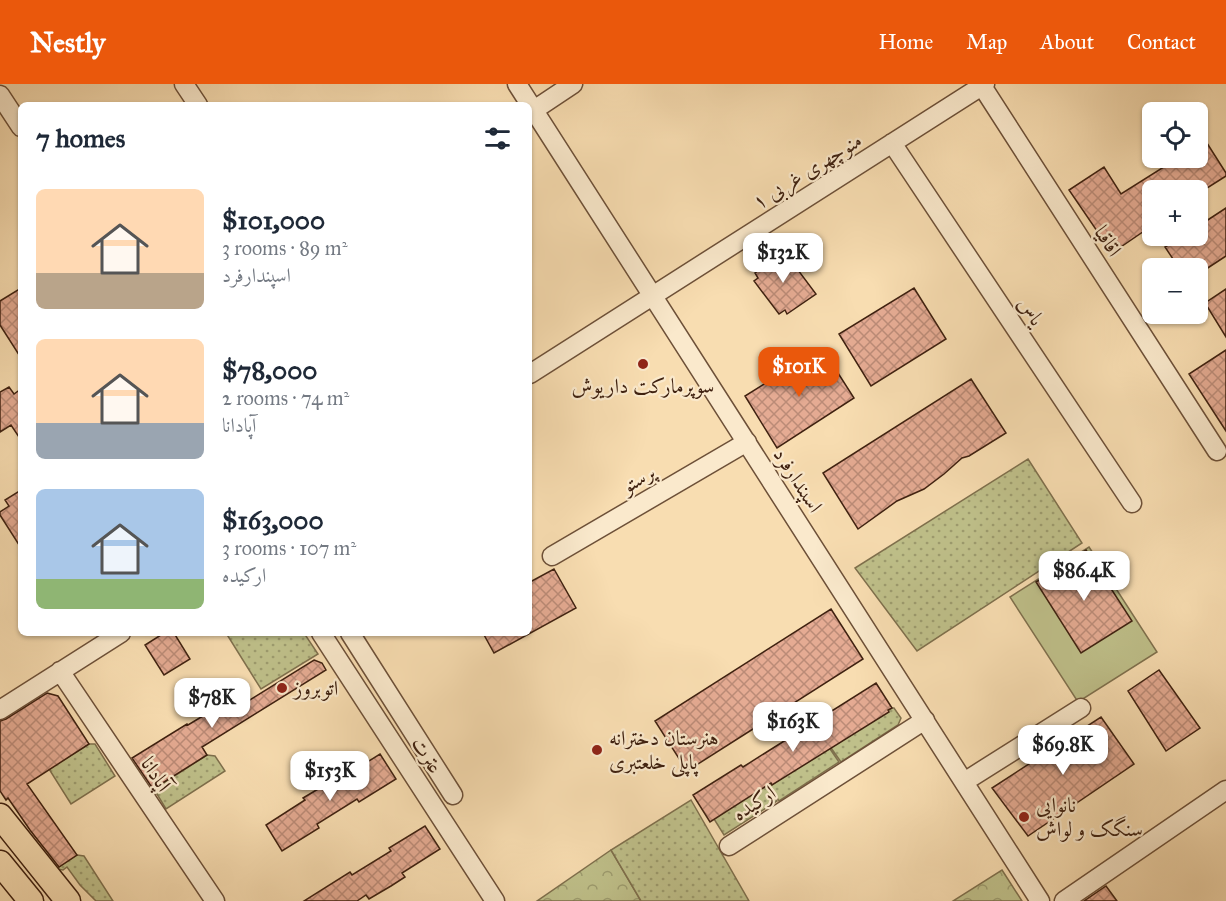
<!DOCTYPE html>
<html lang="en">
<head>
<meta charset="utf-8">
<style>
	:root { --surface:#fff; --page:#f6f6f7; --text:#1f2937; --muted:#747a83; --accent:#ea580c }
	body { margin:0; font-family:"IM FELL Great Primer",Amiri,serif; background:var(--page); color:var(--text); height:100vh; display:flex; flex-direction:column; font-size:22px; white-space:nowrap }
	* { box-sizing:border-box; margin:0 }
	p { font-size:20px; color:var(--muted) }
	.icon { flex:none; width:33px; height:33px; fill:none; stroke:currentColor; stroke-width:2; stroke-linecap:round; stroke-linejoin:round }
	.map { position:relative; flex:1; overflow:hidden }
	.sheet { position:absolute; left:18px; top:18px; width:514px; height:534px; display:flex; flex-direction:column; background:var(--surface); border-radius:9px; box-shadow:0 2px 4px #0004 }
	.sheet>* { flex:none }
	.buttons { position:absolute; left:1142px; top:18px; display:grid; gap:12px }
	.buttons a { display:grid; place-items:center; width:66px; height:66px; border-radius:9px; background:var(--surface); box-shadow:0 2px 4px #0004; font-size:30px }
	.price { position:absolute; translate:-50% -51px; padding:0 14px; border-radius:12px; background:#fff; color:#222; font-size:20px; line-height:39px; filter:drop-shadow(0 2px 3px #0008) }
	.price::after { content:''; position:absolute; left:50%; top:36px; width:18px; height:14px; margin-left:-9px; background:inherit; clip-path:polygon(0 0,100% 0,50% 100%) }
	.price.on { background:var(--accent); color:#fff }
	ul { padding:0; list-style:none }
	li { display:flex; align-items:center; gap:18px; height:150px; padding:0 18px }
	li span { display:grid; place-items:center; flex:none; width:168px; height:120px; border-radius:9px; color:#555 }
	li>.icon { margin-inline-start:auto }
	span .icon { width:72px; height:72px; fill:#fffc; stroke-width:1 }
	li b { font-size:26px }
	h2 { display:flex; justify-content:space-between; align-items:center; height:72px; padding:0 18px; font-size:26px }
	header { display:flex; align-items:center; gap:36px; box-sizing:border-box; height:84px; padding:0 30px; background:var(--accent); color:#fff }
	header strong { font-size:28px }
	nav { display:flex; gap:33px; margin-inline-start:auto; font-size:21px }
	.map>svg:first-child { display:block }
</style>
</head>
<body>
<header>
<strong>Nestly</strong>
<nav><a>Home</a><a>Map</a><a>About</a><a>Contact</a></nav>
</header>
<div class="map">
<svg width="1226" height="817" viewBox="0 0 1226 817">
	<defs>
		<pattern id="park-crowns" width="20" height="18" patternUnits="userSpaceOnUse" patternTransform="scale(1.5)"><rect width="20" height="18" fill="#bfc08a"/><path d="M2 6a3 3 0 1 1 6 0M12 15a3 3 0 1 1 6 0" fill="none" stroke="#9d9c6f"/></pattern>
		<pattern id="garden-dots" width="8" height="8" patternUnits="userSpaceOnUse" patternTransform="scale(1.5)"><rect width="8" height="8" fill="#bfc08a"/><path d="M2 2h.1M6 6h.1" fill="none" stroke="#9d9c6f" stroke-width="1.8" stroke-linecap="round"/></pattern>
		<pattern id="building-cross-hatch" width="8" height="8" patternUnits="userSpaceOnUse" patternTransform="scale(1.5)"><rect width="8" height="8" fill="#e5ab93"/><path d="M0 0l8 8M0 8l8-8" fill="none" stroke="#bb8b77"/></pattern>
	</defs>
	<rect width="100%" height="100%" fill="#f8ddb1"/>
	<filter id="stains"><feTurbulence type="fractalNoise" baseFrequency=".00333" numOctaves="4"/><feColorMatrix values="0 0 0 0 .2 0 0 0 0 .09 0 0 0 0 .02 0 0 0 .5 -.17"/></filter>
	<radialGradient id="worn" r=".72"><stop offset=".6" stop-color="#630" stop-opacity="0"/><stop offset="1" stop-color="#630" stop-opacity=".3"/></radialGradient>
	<!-- grass -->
	<path fill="#bfc08a" stroke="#7f704d" stroke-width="1.5" d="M 1089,463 L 1157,568 L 1078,618 L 1010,513 Z"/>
	<!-- park -->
	<path fill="url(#park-crowns)" stroke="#7f704d" stroke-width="1.5" d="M 611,766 L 641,817 L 537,817 Z
		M 1002,786 L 1022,817 L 953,817 Z"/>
	<!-- garden -->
	<path fill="url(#garden-dots)" stroke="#7f704d" stroke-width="1.5" d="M 1028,375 L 1082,459 L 917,567 L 855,484 Z
		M 226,549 L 304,549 L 318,570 L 261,605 Z
		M 892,624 L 894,624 L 901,634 L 898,641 L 841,678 L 829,661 L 835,661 Z
		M 89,660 L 95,660 L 115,692 L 71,720 L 49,685 Z
		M 828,662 L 839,678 L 779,717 L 768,700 L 770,698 L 772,701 Z
		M 207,671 L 215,672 L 225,687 L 166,725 L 157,710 L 148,709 Z
		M 766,700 L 777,717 L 724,751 L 714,735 Z
		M 691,716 L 749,817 L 641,817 L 611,766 Z
		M 77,771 L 84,772 L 113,817 L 96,817 L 80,801 L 67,783 L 63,786 L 56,785 Z"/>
	<!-- building -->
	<path fill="url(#building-cross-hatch)" stroke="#3f2110" stroke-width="1.5" d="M 1205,56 L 1226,89 L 1226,92 L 1204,106 L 1152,106 L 1152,139 L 1146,143 L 1147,145 L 1112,169 L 1069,106 L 1104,83 L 1121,110 L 1178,74 L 1197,74 L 1197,62 Z
		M 1226,124 L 1226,172 L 1197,191 L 1197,184 L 1179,184 L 1165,163 L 1184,152 L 1197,152 L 1197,143 Z
		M 773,171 L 776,176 L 782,172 L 785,177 L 789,174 L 816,210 L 787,230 L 785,226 L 779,230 L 754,197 L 758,194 L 755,189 L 762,184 L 759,180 Z
		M 21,204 L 21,274 L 0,241 L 0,217 Z
		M 914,204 L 946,255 L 871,302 L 839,250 Z
		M 1226,205 L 1226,253 L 1205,219 Z
		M 822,264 L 854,314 L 777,364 L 745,312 Z
		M 1226,266 L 1226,347 L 1189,290 Z
		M 971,295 L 1006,349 L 969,372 L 962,374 L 944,390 L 924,405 L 897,417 L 858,445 L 823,389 Z
		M 9,303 L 14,310 L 21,305 L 21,356 L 11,341 L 0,348 L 0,308 Z
		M 21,406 L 21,464 L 0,431 L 0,428 L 9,422 L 5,416 Z
		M 1086,466 L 1132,537 L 1081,569 L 1036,498 Z
		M 554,485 L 576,524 L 494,569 L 483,549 L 530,549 L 530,498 Z
		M 831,525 L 863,575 L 687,687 L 655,637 Z
		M 164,549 L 174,549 L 190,575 L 164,591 L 145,561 Z
		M 314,576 L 322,579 L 326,586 L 202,663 L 207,671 L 153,705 L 132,674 L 187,640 L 188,641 L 231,615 L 237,624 Z
		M 1159,586 L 1200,644 L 1166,667 L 1128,607 Z
		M 876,599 L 892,624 L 888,626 L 889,628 L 772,701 L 771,699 L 710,738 L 693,711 L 741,681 L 743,683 Z
		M 47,609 L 58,612 L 89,660 L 27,700 L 77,771 L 59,783 L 30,746 L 8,714 L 6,716 L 0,707 L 0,637 L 6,635 Z
		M 1101,633 L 1134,680 L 1028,752 L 992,704 Z
		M 380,670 L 396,695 L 359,718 L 357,715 L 317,740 L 319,744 L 282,767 L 266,741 L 305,716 L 303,714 L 340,692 L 342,694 Z
		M 425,742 L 440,765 L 402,789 L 405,793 L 391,802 L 369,815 L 366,811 L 357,817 L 304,817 L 350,788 L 352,791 L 391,767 L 389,764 Z
		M 1106,802 L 1117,817 L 1084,817 Z"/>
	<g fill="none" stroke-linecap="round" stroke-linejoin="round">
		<defs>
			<path id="minor" d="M 184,0 L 198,21
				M 517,0 L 1040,817
				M 982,2 L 1217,367
				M 0,11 L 21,43
				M 534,26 L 573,0
				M 892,59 L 1132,419
				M 530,290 L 985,0
				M 552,472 L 747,358
				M 321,549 L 495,817
				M 350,549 L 453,711
				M 60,587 L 215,817
				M 0,626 L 121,549
				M 964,698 L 1081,624
				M 729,762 L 925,636
				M 1064,817 L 1226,706"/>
			<path id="major" d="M 0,732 L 68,817
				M 0,779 L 31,817"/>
		</defs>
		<!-- minor casing -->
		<use href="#minor" stroke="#6d5038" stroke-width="21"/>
		<!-- major casing -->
		<use href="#major" stroke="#3f2110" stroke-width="27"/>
		<!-- minor -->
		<use href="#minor" stroke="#fae9cc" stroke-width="18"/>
		<!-- major -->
		<use href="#major" stroke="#f8ddb1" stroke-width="24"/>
	</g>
	<!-- markers -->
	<g fill="#8f2418" stroke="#fae9cc" stroke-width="2">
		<circle cx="643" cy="280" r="6"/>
		<circle cx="282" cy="604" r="6"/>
		<circle cx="597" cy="666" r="6"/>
		<circle cx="1024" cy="733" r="6"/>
	</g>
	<g text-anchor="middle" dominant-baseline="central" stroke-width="4.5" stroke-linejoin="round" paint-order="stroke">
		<!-- street labels -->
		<g font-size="21" fill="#3f2110" stroke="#fae9cc">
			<text transform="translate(807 87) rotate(-32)">منوچهری غربی ۱</text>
			<text transform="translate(1108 157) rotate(57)">اقاقیا</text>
			<text transform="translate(1031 227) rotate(56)">یاس</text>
			<text transform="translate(638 395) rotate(-30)">پرستو</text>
			<text transform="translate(798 396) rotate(57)">اسپندارفرد</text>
			<text transform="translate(427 671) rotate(57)">عترت</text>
			<text transform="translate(156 690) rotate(56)">آپادانا</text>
			<text transform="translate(754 719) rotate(-33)">ارکیده</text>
		</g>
		<!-- poi labels -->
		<g font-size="21" fill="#3f2110" stroke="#fae9cc" text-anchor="start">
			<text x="643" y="302" text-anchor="middle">سوپرمارکت داریوش</text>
			<text x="294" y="604">اتوبروز</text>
			<text x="609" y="654">هنرستان دخترانه<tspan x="609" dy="24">پاپلی خلعتبری</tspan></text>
			<text x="1036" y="721">نانوایی<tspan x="1036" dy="24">سنگک و لواش</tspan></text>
		</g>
	</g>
	<rect width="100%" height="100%" filter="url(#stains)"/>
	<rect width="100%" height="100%" fill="url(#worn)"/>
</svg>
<div class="buttons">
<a><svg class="icon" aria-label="locate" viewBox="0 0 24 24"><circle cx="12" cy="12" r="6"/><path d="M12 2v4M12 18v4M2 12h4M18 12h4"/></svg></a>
<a>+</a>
<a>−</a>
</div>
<b class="price" style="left:783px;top:200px">$132K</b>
<b class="price on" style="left:799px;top:314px">$101K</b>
<b class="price" style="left:1084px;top:518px">$86.4K</b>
<b class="price" style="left:212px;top:645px">$78K</b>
<b class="price" style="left:793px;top:669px">$163K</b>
<b class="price" style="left:1063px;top:692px">$69.8K</b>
<b class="price" style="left:330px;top:718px">$153K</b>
<section class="sheet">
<h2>7 homes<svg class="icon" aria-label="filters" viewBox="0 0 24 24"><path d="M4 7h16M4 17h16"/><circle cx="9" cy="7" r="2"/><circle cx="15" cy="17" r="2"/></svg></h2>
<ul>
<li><span style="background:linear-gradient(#ffd9b3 70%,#b9a48a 0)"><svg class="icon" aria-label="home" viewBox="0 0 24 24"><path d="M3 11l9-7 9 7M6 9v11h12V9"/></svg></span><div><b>$101,000</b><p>3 rooms · 89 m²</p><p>اسپندارفرد</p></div></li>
<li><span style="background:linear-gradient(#ffd9b3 70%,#9aa5b1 0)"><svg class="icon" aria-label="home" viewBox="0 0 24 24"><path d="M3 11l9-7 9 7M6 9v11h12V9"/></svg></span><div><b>$78,000</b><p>2 rooms · 74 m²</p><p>آپادانا</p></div></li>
<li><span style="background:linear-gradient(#a9c7e8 75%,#8fb573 0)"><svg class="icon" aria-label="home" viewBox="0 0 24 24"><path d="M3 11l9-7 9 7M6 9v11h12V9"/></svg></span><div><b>$163,000</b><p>3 rooms · 107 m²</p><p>ارکیده</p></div></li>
</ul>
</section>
</div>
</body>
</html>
